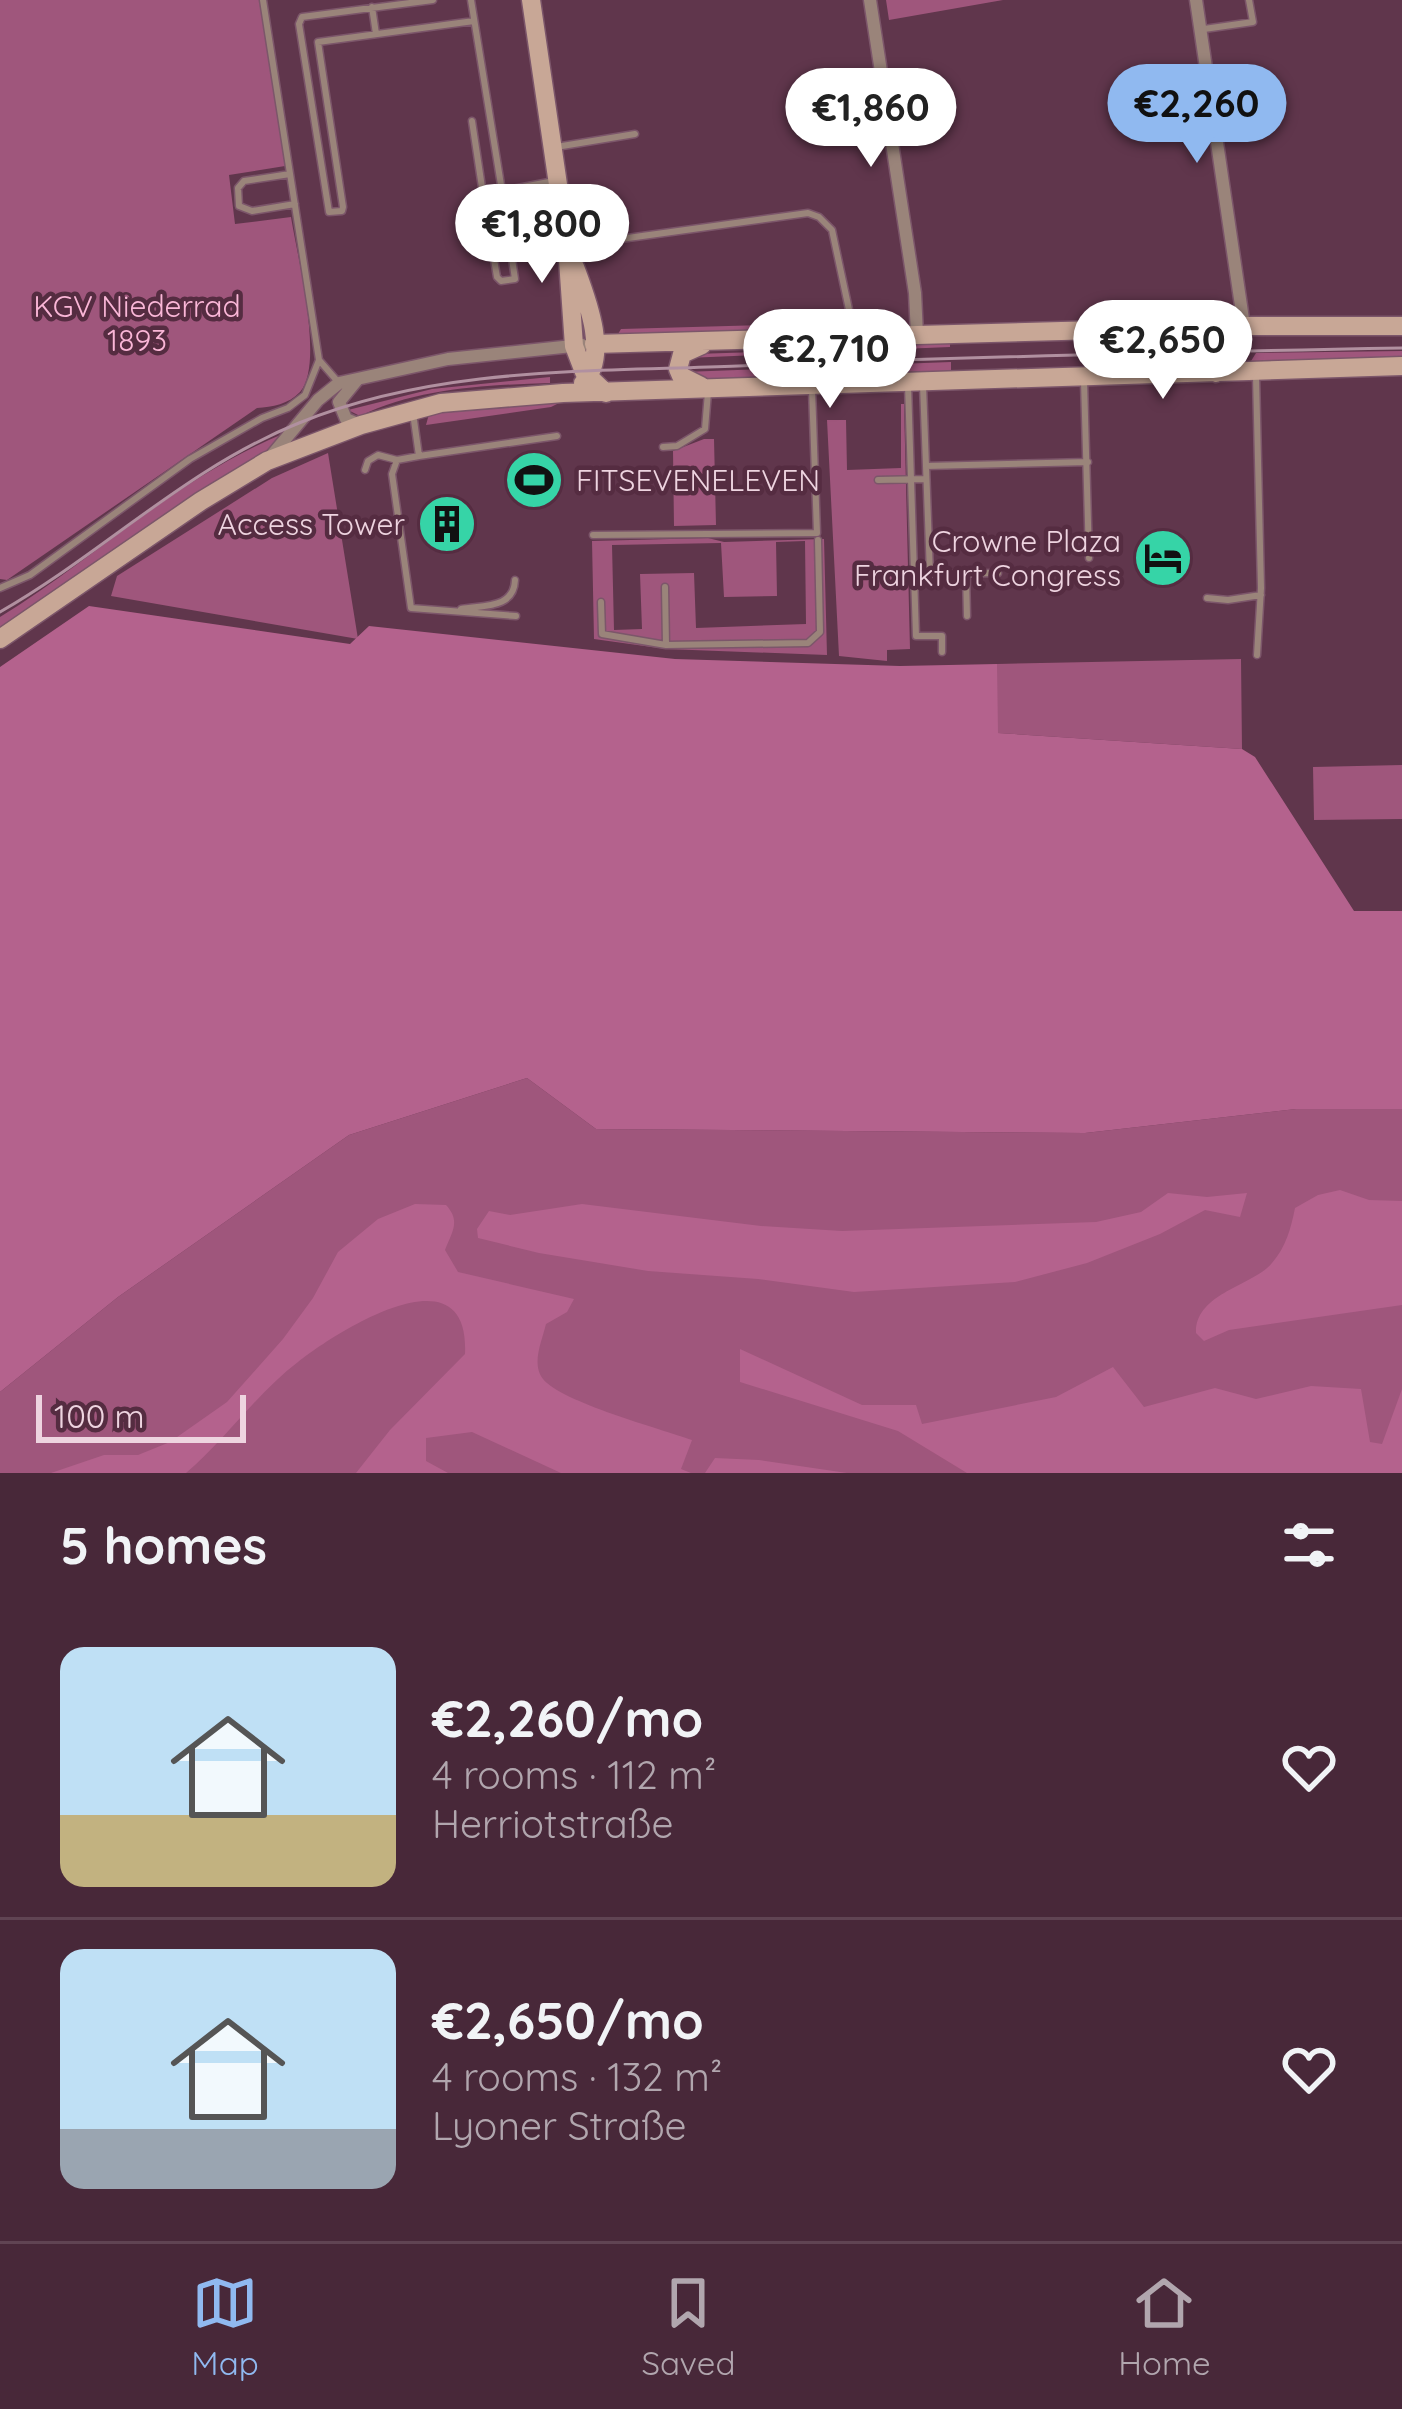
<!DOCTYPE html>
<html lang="en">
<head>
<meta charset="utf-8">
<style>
	:root { --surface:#482839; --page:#4f3041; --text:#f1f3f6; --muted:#b1a6ae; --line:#604453; --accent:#90b9f0 }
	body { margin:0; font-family:Quicksand,sans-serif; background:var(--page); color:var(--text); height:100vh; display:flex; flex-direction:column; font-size:45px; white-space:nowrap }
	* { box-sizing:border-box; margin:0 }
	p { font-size:39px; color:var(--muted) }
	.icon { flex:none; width:66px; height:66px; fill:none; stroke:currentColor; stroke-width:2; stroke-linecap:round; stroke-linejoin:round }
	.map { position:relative; height:1473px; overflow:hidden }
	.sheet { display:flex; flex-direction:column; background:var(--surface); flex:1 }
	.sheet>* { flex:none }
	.scale { position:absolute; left:36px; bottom:30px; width:210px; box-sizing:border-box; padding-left:12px; border:6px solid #eed4e0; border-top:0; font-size:33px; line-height:42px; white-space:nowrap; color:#eed4e0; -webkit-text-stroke:9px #552c41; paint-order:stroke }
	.price { position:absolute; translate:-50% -102px; padding:0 27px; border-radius:42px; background:#fff; color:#222; font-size:39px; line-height:78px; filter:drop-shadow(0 3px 6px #0008) }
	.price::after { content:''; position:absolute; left:50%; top:72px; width:36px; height:27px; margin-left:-18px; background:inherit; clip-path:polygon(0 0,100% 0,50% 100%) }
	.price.on { background:var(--accent); color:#111 }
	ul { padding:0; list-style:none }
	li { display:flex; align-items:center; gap:36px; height:300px; padding:0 60px }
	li+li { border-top:3px solid var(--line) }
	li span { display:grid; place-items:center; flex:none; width:336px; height:240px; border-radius:24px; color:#555 }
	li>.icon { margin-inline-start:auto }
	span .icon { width:144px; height:144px; fill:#fffc; stroke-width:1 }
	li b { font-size:51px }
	h2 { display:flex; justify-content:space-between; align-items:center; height:144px; padding:0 60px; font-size:51px }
	.menu { display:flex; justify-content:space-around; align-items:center; height:168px; border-top:3px solid var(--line); background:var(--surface); font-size:33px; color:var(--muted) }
	.menu a { display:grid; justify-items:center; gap:6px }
	.menu .on { color:var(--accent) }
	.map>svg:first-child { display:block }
</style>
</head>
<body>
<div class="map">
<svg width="1402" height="1473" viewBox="0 0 1402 1473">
	<rect width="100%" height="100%" fill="#60364c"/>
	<!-- green -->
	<path fill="#9f567c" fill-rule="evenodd" d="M 0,0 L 260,0 L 285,166 L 229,175 L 235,224 L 291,217 C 297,255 325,364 300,392 C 289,404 272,407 257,408 L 7,580 L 0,579 Z
		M 886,0 L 1003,0 L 889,20 Z
		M 842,323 L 842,328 L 618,334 L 621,329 Z
		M 950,340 L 950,347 L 686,358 L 695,354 L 789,351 L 813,344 Z
		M 1402,351 L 1402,359 L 1248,366 L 1256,353 Z
		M 951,362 L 951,374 L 695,381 L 684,372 Z
		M 550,377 L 550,383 C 486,385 418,388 360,416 L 348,410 L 432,389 Z
		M 559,403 L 551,407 L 426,425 L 429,414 Z
		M 901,404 L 904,404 L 910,649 L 887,650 L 887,661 L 839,656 L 827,420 L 846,420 L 847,470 L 901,468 Z
		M 285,433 L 268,450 L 210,484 L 0,630 L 0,617 C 96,558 179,476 285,433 Z
		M 704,439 L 714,439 L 716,525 L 674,526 L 673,451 Z
		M 328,453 L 358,639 L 111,596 L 117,576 L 272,478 Z
		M 708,538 L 724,542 L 824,539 L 827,655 L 666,649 L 594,639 L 592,541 ZM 805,541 L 806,624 L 696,628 L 694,573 L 640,574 L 642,629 L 614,630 L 612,545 L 721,543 L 724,597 L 777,596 L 776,542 Z
		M 1241,659 L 1242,749 L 997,733 L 997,664 Z
		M 1402,765 L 1402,819 L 1314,820 L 1313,767 Z
		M 527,1078 L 596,1129 L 1085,1133 L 1296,1109 L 1402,1109 L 1402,1473 L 0,1473 L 0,1392 L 118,1297 L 349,1135 Z"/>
	<!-- forest -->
	<path fill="#b4628d" d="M 89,606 L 350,644 L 369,626 L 675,659 L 900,666 L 997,664 L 998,733 L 1242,749 L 1255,757 L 1354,911 L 1402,911 L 1402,1109 L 1296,1109 L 1085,1133 L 596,1129 L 527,1078 L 349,1135 L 118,1297 L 0,1392 L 0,667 Z
		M 1340,1190 L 1369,1200 L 1402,1201 L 1402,1305 L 1229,1330 L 1204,1341 L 1196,1333 C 1195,1293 1253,1286 1272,1263 C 1286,1247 1291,1228 1295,1208 L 1318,1195 Z
		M 1168,1193 L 1207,1197 L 1247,1193 L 1240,1217 L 1205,1210 L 1160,1234 L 1087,1263 L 1015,1282 L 854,1292 L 758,1279 L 648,1271 L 539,1253 L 478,1238 L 477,1229 L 489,1211 L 510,1215 L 582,1204 L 761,1226 L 842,1231 L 1096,1222 L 1141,1212 Z
		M 415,1204 L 446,1205 C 461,1221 452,1232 445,1250 L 458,1272 L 574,1299 L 567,1312 L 546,1324 C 542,1341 531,1364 543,1379 C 561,1402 661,1429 692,1440 L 681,1469 L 691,1473 L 561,1473 L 472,1432 L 426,1438 L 426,1461 L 448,1473 L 356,1473 L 390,1430 L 465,1354 C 470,1247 339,1330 298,1362 C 257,1393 226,1439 186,1473 L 51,1473 L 104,1455 L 138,1455 L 170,1442 L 227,1402 L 283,1339 L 313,1298 L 338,1252 L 378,1219 Z
		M 740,1349 L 862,1405 L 916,1405 L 922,1424 L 1056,1397 L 1113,1367 L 1144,1407 L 1215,1388 L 1256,1399 L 1311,1386 L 1361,1389 L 1370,1442 L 1382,1444 L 1402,1389 L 1402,1473 L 967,1473 L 898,1431 L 740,1382 Z
		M 715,1458 L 759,1460 L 847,1473 L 705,1473 Z"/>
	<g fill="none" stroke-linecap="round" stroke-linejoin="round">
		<defs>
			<path id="service" d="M 433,0 L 302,17 L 299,24 L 329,212 L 342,211 L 343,207 L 318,42 L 474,21
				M 471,0 L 502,191 L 554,181
				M 372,7 L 376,34
				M 1204,29 L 1253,22 L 1249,0
				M 472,121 L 483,194 L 502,191 L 515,279 L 501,281 L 497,277 L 483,194
				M 556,147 L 635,134
				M 290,174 L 244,181 L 238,188 L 239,206 L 252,211 L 295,204
				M 570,246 L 808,213 L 819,217 L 832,230 L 854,333
				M 319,360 L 339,383
				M 1256,376 L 1261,588 L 1257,655
				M 1084,381 L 1089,558
				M 908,385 L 916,636 L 942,636 L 942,652
				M 923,385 L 930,574 L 998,573
				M 413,413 L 419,456 L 397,460 L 392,474 L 411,608 L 516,616
				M 663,447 L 677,446 L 705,429 L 708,392
				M 419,456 L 557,436
				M 926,466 L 1088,462
				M 365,470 L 368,461 L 378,455 L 397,460
				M 878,480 L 926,479
				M 593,535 L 817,533 L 812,389
				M 966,574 L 967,616
				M 665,587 L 666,645
				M 0,588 L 30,575 L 190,459 L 262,418 L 288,408 L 305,395 L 319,360 L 263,0
				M 1207,598 L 1228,600 L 1261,595
				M 601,602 L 602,634 L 666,645 L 808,643 L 820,632 L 818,540
				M 461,609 C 483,605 514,609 515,580"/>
			<path id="minor" d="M 870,0 L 915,293 L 917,335
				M 1196,0 L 1244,326
				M 357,380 L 339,402 L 346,419 L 360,425
				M 272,455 L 318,400 L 339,383 L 448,359 L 582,345"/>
			<path id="secondary" d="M 531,0 L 567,246 L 574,346 L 584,372 L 606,393
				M 575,267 C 586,297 610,356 583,383
				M 594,344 L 1244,326 L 1402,326
				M 1216,373 C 1230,364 1244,352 1236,334 L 1221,327
				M 701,386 L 681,376 L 678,369 L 682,354 L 702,345
				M 0,639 L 201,501 L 267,461 L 361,425 L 441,403 L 563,393 L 1402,366"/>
		</defs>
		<!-- service casing -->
		<use href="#service" stroke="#7c566a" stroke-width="9"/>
		<!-- minor casing -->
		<use href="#minor" stroke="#7c566a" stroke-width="15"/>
		<!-- secondary casing -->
		<use href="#secondary" stroke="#7c566a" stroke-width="21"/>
		<!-- service -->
		<use href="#service" stroke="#9a847a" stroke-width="6"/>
		<!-- minor -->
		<use href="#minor" stroke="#9a847a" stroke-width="12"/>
		<!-- secondary -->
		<use href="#secondary" stroke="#c8a796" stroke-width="18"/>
		<!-- tram -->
		<path stroke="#b190a0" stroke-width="3" d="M 0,612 C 103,553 187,468 299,423 C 438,366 591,372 738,366 C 959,357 1181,352 1402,348"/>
	</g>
	<!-- icons -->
	<defs>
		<symbol id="stadium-disc" viewBox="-11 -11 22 22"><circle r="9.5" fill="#36d4a7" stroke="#552c41"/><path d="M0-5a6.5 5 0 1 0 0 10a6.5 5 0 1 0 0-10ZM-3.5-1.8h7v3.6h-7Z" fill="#111"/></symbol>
		<symbol id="building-disc" viewBox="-11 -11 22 22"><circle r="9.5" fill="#36d4a7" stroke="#552c41"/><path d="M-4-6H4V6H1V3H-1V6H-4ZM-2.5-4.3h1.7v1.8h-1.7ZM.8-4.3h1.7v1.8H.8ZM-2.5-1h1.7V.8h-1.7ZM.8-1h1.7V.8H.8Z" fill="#111"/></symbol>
		<symbol id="hotel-disc" viewBox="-11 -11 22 22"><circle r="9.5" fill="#36d4a7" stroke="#552c41"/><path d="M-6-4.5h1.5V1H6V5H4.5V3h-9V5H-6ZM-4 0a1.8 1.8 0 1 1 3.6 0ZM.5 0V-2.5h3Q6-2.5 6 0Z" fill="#111"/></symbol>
	</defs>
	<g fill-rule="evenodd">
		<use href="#stadium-disc" x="501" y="447" width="66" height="66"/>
		<use href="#building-disc" x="414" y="491" width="66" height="66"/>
		<use href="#hotel-disc" x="1130" y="525" width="66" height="66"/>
	</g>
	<g text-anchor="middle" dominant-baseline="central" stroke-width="9" stroke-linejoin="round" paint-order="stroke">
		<!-- park labels -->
		<g font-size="30" fill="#fab6d7" stroke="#552c41">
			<text x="137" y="306">KGV Niederrad<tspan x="137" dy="34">1893</tspan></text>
		</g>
		<!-- poi labels -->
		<g font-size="30" fill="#eed4e0" stroke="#552c41" text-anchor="end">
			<text x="576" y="480" text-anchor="start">FITSEVENELEVEN</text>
			<text x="405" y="524">Access Tower</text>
			<text x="1121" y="541">Crowne Plaza<tspan x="1121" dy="34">Frankfurt Congress</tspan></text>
		</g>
	</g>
</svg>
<div class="scale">100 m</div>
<b class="price on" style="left:1197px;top:166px">€2,260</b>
<b class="price" style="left:871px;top:170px">€1,860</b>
<b class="price" style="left:542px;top:286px">€1,800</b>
<b class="price" style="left:1163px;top:402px">€2,650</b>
<b class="price" style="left:830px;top:411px">€2,710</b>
</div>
<section class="sheet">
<h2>5 homes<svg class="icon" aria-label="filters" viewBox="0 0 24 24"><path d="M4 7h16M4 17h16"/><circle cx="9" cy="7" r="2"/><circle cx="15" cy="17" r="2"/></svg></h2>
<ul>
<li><span style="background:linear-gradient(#bfe0f5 70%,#c2b280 0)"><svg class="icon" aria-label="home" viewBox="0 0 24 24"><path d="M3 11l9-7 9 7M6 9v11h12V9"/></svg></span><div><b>€2,260/mo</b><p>4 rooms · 112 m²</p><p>Herriotstraße</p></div><svg class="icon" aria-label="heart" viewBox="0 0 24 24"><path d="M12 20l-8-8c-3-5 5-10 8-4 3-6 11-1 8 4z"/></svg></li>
<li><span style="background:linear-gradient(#bfe0f5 75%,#9aa5b1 0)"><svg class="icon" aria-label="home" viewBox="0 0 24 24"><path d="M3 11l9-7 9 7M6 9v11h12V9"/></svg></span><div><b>€2,650/mo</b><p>4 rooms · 132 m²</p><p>Lyoner Straße</p></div><svg class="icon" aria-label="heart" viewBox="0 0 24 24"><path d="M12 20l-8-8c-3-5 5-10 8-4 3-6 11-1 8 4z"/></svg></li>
</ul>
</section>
<nav class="menu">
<a class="on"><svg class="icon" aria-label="map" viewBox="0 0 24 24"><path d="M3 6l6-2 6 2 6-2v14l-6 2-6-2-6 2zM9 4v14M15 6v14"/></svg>Map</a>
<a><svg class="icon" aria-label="saved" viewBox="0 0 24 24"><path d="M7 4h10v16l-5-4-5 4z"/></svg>Saved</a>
<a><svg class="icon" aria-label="home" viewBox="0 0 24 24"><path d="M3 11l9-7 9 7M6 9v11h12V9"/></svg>Home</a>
</nav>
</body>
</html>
